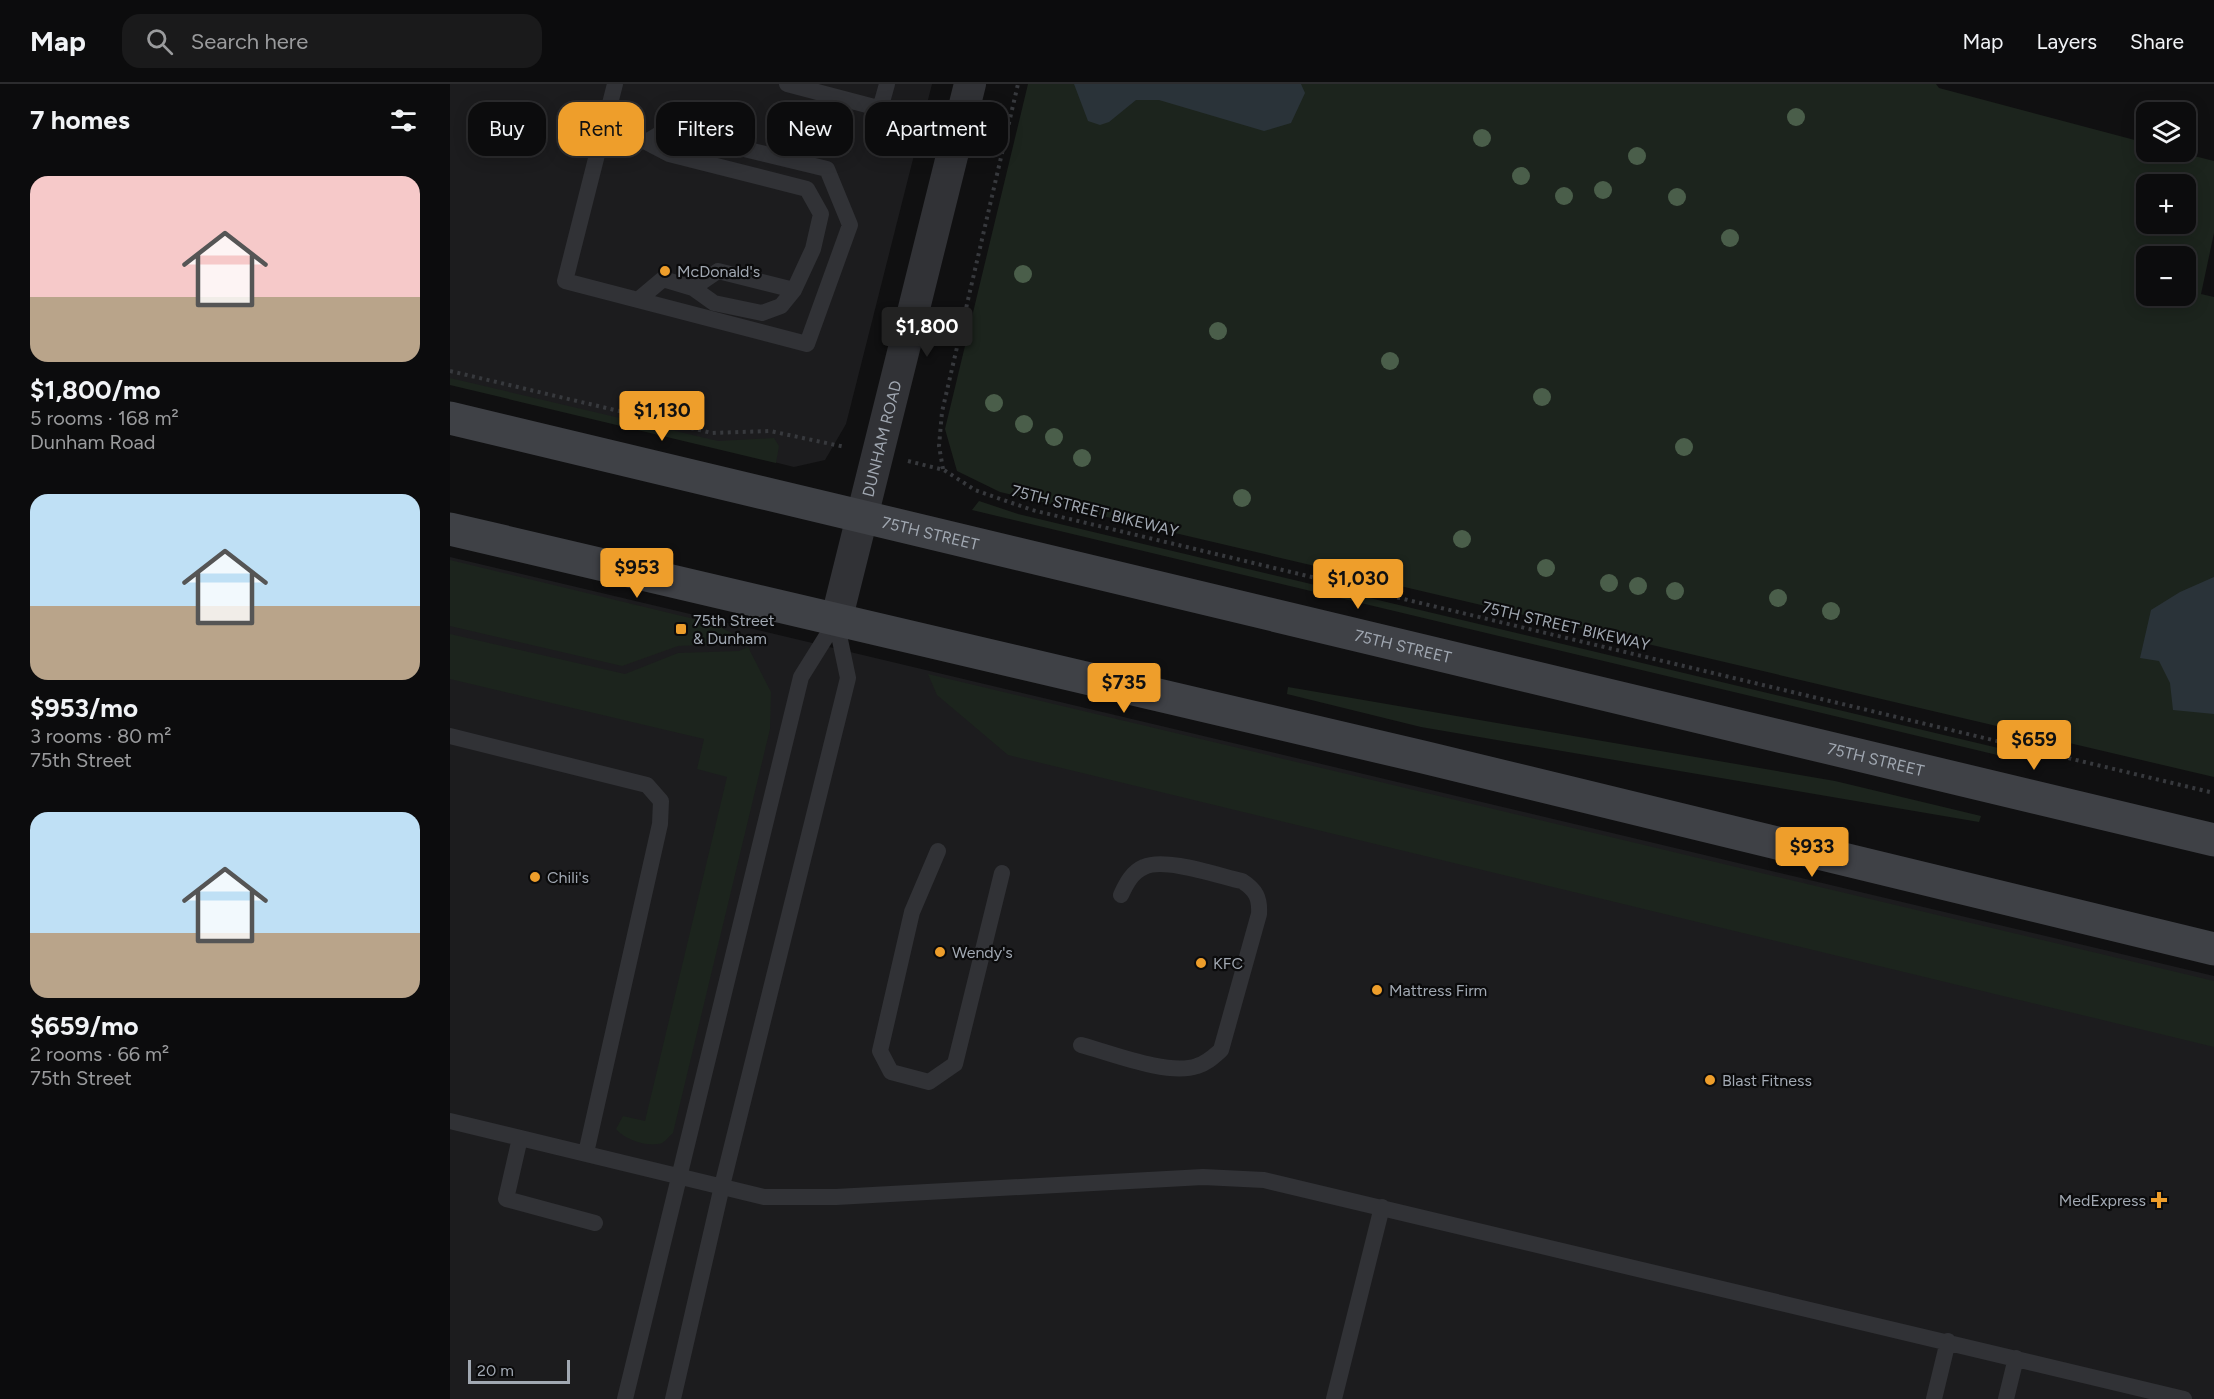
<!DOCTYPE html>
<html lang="en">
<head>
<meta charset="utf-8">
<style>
	:root { --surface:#0c0c0d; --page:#1a1a1b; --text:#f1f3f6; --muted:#9a9b9d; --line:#2c2c2e; --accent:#ee9e2b }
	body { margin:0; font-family:Figtree,sans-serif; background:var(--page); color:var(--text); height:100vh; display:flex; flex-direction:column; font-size:22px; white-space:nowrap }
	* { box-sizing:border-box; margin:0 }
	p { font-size:20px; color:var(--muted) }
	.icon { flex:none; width:33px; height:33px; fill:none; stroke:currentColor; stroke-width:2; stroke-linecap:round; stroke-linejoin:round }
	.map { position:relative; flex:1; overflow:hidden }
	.panel { display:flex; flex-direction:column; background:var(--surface); width:450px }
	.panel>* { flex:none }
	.hud { position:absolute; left:18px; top:18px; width:570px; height:54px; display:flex; gap:12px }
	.controls { position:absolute; left:1686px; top:18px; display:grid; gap:12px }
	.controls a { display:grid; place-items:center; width:60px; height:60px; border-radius:12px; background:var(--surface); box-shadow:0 3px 15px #0003,0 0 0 2px var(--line); font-size:30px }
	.scale { position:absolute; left:18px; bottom:15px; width:102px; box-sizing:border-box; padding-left:6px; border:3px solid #a1a8b2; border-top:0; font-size:16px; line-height:21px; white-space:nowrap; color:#a1a8b2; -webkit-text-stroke:4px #0b0b0c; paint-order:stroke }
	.price { position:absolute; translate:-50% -51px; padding:0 14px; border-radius:6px; background:var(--accent); color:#111; font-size:20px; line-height:39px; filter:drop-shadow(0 2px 3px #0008) }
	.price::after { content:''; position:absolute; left:50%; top:36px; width:18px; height:14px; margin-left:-9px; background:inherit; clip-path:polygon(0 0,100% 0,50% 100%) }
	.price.current { background:#222; color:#fff }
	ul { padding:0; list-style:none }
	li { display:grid; align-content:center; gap:12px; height:318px; padding:0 30px }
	li span { display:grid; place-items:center; height:186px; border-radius:18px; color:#555 }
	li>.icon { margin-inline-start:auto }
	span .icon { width:108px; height:108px; fill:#fffc; stroke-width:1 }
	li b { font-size:26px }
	h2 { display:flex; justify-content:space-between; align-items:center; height:72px; padding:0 30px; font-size:26px }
	.chip { padding:0 21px; border-radius:18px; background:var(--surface); box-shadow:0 3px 15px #0003,0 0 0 2px var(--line); font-size:21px; line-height:54px }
	.chip.current { background:var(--accent); color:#111 }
	header { display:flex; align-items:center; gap:36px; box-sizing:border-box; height:84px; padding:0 30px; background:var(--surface); border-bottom:2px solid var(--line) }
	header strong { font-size:28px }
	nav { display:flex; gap:33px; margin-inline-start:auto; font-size:21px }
	.search { width:420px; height:54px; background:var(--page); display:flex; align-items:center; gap:15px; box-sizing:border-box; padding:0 21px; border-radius:18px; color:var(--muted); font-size:22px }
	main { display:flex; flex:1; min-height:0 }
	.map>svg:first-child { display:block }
</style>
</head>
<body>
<header>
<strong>Map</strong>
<div class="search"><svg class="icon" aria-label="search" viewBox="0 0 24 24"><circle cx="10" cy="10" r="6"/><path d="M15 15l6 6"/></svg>Search here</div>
<nav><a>Map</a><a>Layers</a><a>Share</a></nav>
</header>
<main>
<section class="panel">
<h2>7 homes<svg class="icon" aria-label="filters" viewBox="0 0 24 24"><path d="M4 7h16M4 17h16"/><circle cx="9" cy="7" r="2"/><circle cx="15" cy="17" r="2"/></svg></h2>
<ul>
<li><span style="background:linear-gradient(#f6c9c9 65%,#b9a48a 0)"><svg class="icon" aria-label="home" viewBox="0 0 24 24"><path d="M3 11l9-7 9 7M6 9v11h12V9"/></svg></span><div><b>$1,800/mo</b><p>5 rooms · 168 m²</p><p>Dunham Road</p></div></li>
<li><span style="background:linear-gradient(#bfe0f5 60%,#b9a48a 0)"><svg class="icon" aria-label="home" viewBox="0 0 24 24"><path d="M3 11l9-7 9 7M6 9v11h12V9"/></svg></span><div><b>$953/mo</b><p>3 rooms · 80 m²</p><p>75th Street</p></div></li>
<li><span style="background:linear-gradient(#bfe0f5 65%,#b9a48a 0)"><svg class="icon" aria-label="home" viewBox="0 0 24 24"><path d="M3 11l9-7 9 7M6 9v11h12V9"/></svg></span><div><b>$659/mo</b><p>2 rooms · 66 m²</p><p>75th Street</p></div></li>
</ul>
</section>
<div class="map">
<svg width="1764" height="1315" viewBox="0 0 1764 1315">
	<rect width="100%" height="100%" fill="#101011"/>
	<!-- built -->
	<path fill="#1c1c1e" d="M 0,0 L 482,0 L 396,340 L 375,376 L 344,383 L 0,297 Z
		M 0,473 L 1764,892 L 1764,1315 L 0,1315 Z"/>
	<!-- green -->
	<path fill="#1c241d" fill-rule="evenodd" d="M 578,0 L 1486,0 L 1489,4 L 1696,59 L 1696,68 L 1728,68 L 1764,77 L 1764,149 L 1751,210 L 1764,213 L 1764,693 L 550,408 L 507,387 L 495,345 ZM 1696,100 L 1736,100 L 1736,140 L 1696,140 ZM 1696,172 L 1736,172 L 1736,212 L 1696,212 Z
		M 0,294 L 268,357 L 324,354 L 329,362 L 326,379 L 0,301 Z
		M 529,417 L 568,430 L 1586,673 L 1564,675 L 522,426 Z
		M 0,476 L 265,540 L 283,550 L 274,560 L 228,562 L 172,582 L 0,542 Z
		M 0,550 L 175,590 L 228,569 L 289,567 L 298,563 L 321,608 L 320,645 L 223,1049 C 220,1051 216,1057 212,1059 C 198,1064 174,1055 166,1045 L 173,1032 L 195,1037 L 277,693 L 247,685 L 254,655 L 0,595 Z
		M 478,590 L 1764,897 L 1764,963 L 558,671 L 487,611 Z
		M 838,603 L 1385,697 L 1531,732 L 1529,738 L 971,643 L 837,610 Z"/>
	<!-- water -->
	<path fill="#2a3339" d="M 624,0 L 851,0 L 855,9 L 841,39 L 814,47 L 709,16 L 686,16 L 659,38 L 650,41 L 638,37 Z
		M 1764,493 L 1764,630 L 1723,626 L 1720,599 L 1709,577 L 1690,574 L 1701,526 L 1730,508 Z"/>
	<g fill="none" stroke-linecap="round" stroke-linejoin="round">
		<!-- path -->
		<path stroke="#37393d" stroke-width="4" stroke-dasharray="3 4.5" stroke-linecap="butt" d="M 0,287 L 262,349 L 320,347 L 395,363
			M 458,377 L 494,386 L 525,406 L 582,426 L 1764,709
			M 493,385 L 489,362 L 492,328 L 568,0"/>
		<!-- lane -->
		<path stroke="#313236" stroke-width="16" d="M 337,0 L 508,45
			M 430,25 L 437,0
			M 153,47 L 196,58 L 216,46 L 377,85 L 400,141 L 357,260 L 115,197 L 153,47 L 165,0
			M 243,204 L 268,187 L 344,206
			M 188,216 L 213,195 L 243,204 L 264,219 L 312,229 L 331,222 L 344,206 L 363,165 L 371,130 L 357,105 L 219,70 L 196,58
			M 0,652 L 197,701 L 211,717 L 210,740 L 136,1069
			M 488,767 L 462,828 L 430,967 L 441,988 L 479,998 L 505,980 L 552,789
			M 631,961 C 661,969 718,992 747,982 C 757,979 763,973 771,966 L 809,830 C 810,814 806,806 792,797 C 769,792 715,773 694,783 C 682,788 676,800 671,811
			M 0,1037 L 314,1113 L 386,1113 L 753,1093 L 814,1096 L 1734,1315
			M 70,1054 L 56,1115 L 145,1139
			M 175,1315 L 351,593 L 386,537
			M 223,1315 L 272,1102 L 398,594 L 386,537
			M 884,1315 L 932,1123
			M 1484,1315 L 1498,1257
			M 1556,1315 L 1566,1274"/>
		<!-- street -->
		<path stroke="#313236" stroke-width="32" id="s1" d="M 386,537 L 520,0"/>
		<!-- secondary -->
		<g stroke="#3f4146" stroke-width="33">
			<path id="s2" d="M 0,334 L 1764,756"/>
			<path d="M 0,445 L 973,673 L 1764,865"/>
		</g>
	</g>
	<!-- trees -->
	<g fill="#4a5e4a">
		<circle cx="1346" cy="33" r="9"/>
		<circle cx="1032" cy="54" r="9"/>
		<circle cx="1187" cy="72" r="9"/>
		<circle cx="1071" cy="92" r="9"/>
		<circle cx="1153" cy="106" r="9"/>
		<circle cx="1114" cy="112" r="9"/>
		<circle cx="1227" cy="113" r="9"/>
		<circle cx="1280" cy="154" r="9"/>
		<circle cx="573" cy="190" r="9"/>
		<circle cx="768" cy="247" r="9"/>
		<circle cx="940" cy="277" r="9"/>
		<circle cx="1092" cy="313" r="9"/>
		<circle cx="544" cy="319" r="9"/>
		<circle cx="574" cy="340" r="9"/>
		<circle cx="604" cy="353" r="9"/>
		<circle cx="1234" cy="363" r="9"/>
		<circle cx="632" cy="374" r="9"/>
		<circle cx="792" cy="414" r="9"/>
		<circle cx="1012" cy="455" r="9"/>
		<circle cx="1096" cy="484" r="9"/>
		<circle cx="1159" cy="499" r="9"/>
		<circle cx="1188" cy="502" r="9"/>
		<circle cx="1225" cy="507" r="9"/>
		<circle cx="1328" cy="514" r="9"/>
		<circle cx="1381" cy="527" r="9"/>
	</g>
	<!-- markers -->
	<g fill="#ee9e2b" stroke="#0b0b0c" stroke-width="2">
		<circle cx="215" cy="187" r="6"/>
		<rect x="225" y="539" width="12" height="12" rx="3"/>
		<circle cx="85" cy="793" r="6"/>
		<circle cx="490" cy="868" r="6"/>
		<circle cx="751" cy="879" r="6"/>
		<circle cx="927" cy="906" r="6"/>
		<circle cx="1260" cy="996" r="6"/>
		<path d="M1706 1107h6v6h6v6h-6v6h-6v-6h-6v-6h6z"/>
	</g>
	<g text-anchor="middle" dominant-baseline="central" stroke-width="4.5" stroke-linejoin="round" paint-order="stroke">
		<!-- poi labels -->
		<g font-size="16" fill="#a1a8b2" stroke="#0b0b0c" text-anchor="start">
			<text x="227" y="187">McDonald's</text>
			<text x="243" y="536">75th Street<tspan x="243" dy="18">&amp; Dunham</tspan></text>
			<text x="97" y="793">Chili's</text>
			<text x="502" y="868">Wendy's</text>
			<text x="763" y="879">KFC</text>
			<text x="939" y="906">Mattress Firm</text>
			<text x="1272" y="996">Blast Fitness</text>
			<text x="1696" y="1116" text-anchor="end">MedExpress</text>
		</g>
		<!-- street labels -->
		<g font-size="16" fill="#a1a8b2" stroke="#0b0b0c">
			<text stroke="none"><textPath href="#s1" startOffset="188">DUNHAM ROAD</textPath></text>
			<text transform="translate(645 427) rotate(14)">75TH STREET BIKEWAY</text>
			<text stroke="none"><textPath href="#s2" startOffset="494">75TH STREET</textPath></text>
			<text transform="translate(1116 542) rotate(13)">75TH STREET BIKEWAY</text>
			<text stroke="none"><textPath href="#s2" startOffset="980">75TH STREET</textPath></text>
			<text stroke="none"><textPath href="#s2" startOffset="1466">75TH STREET</textPath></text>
		</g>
	</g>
</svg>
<div class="controls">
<a><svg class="icon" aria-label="layers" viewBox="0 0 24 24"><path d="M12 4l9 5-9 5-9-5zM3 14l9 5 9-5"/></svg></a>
<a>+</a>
<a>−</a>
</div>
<div class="scale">20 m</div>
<b class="price current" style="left:477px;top:274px">$1,800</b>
<b class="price" style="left:212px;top:358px">$1,130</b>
<b class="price" style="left:187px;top:515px">$953</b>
<b class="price" style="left:908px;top:526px">$1,030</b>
<b class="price" style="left:674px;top:630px">$735</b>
<b class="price" style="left:1584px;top:687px">$659</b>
<b class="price" style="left:1362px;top:794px">$933</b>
<div class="hud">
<a class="chip">Buy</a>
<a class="chip current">Rent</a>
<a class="chip">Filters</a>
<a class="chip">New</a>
<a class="chip">Apartment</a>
</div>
</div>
</main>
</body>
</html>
